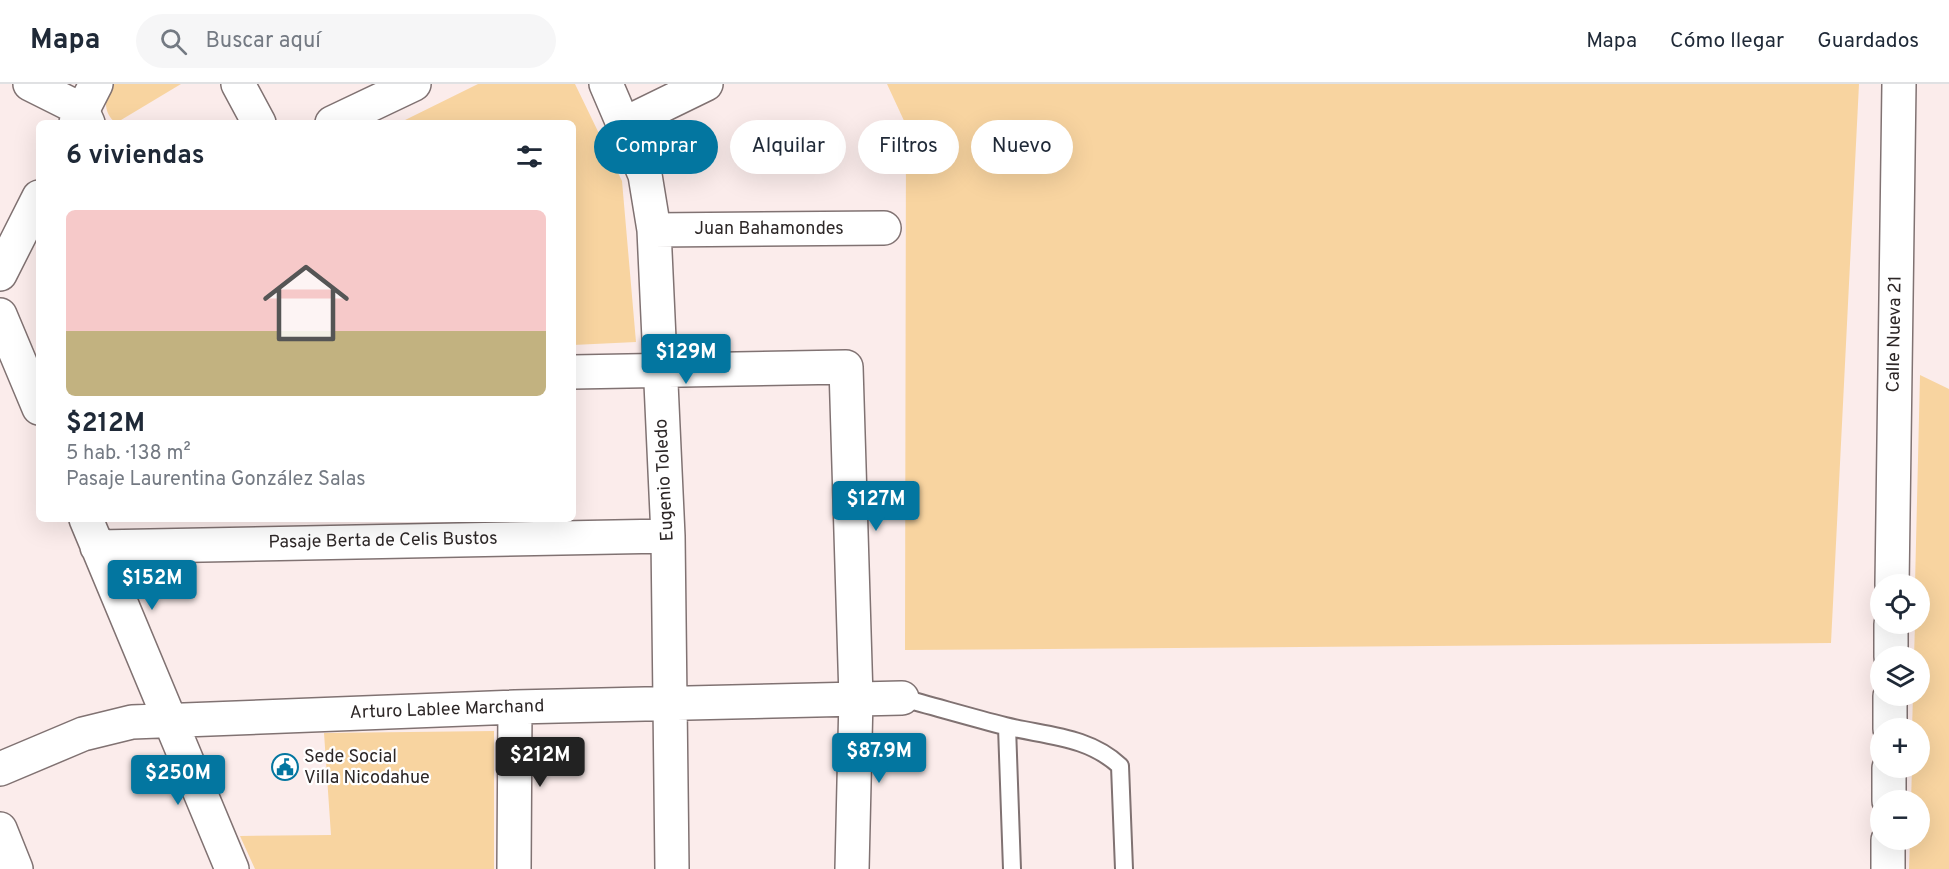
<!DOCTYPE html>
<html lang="es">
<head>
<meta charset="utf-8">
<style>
	:root { --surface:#fff; --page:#f6f6f7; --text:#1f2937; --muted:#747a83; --line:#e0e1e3; --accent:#0376a0 }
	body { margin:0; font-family:Overpass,sans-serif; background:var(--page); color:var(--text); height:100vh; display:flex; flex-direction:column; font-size:22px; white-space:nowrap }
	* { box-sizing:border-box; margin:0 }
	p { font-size:20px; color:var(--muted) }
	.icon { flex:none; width:33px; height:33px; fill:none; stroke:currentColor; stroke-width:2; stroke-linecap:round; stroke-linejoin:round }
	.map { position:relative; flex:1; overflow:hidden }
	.side { position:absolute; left:36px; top:36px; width:540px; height:402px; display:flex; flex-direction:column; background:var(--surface); border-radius:9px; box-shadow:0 6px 24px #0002 }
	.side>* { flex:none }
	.hud { position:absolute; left:594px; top:36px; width:570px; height:54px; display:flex; gap:12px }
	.tools { position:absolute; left:1870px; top:490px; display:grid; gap:12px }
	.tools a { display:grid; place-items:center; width:60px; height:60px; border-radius:50%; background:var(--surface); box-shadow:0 6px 24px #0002; font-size:30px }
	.price { position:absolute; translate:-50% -51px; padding:0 14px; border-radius:6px; background:var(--accent); color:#fff; font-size:20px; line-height:39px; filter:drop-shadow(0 2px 3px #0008) }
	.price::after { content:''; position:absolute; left:50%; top:36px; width:18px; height:14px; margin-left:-9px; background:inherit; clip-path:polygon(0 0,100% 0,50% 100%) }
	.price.on { background:#222; color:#fff }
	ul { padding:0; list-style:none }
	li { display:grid; align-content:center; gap:12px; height:318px; padding:0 30px }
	li span { display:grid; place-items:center; height:186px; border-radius:9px; color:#555 }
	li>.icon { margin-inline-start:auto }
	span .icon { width:108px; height:108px; fill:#fffc; stroke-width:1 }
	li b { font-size:26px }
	h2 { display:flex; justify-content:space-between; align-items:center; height:72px; padding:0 30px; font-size:26px }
	.pill { padding:0 21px; border-radius:27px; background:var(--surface); box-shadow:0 6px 24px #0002; font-size:21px; line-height:54px }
	.pill.on { background:var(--accent); color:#fff }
	header { display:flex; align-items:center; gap:36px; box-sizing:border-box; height:84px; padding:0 30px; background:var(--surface); border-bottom:2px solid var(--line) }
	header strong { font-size:28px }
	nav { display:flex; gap:33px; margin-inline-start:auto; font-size:21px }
	.search { width:420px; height:54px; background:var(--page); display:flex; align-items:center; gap:15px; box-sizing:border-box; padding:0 21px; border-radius:33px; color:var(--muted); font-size:22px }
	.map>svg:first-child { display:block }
</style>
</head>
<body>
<header>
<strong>Mapa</strong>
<div class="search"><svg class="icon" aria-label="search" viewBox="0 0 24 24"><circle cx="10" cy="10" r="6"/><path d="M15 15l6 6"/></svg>Buscar aquí</div>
<nav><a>Mapa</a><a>Cómo llegar</a><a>Guardados</a></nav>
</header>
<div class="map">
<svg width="1949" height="785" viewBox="0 0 1949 785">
	<rect width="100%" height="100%" fill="#fbeceb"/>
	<!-- green -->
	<path fill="#f8d4a0" d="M 111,0 L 181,0 L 116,39 C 103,29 104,14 111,0 Z
		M 478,0 L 575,0 L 622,97 L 636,258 L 573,261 L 573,39 L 399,39 Z
		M 887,0 L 1859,0 L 1831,559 L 905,566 L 906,41 Z
		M 1920,291 L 1949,305 L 1949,785 L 1909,785 L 1910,756 L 1920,756 L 1920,717 L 1911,717 L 1912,684 L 1920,684 L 1920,645 L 1912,645 L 1913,612 L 1920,612 L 1920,573 L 1914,573 L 1915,540 L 1920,540 L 1920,501 L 1915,501 Z
		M 494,647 L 494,785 L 255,785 L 240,752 L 331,751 L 324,649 Z"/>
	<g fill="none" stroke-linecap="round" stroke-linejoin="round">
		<defs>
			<path id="lane" d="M 902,614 C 936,623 970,633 1005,642 C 1046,652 1088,652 1120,682 L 1124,785
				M 1007,643 L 1012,785"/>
			<path id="street" d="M 30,0 L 82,26 L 88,39
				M 238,0 L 259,39
				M 606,0 L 645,91 L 654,146 L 668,452 L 672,785
				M 332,39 L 414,0
				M 624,40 L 706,0
				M 654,146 L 884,144
				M 0,231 L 39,324
				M 573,288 L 846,283 L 856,614 L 852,785
				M 86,435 L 232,785
				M 97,463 L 668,452
				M 1892,501 L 1899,0
				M 1891,573 L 1891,540
				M 1890,645 L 1890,612
				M 0,685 L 83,650 L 132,638 L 515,623 L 902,614
				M 1889,717 L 1889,684
				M 514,785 L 515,623
				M 1888,785 L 1888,756"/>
			<path id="secondary" d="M 76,39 L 96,0
				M 0,190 L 39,113
				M 0,745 L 16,785"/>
		</defs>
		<!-- lane casing -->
		<use href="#lane" stroke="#807272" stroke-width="20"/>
		<!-- street casing -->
		<use href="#street" stroke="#807272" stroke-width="36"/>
		<!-- secondary casing -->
		<use href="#secondary" stroke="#807272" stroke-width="36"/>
		<!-- lane -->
		<use href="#lane" stroke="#fff" stroke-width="16"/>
		<!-- street -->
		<use href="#street" stroke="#fff" stroke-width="33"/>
		<!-- secondary -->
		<use href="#secondary" stroke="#fff" stroke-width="33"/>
	</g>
	<!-- icons -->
	<defs>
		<symbol id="civic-ring" viewBox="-11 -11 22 22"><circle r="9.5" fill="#fff" stroke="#0376a0" stroke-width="1.5"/><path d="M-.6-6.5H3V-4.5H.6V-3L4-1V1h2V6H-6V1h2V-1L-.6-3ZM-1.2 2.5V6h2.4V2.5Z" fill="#0376a0"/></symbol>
	</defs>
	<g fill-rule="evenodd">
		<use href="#civic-ring" x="270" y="668" width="30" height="30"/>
	</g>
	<g text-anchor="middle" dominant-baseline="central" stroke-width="4.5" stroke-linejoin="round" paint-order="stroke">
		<!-- street labels -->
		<g font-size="18" fill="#2d2727" stroke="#fff">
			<text x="769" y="145">Juan Bahamondes</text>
			<text transform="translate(1895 250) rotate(-89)">Calle Nueva 21</text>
			<text transform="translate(665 396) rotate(-93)">Eugenio Toledo</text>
			<text transform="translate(383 457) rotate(-1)">Pasaje Berta de Celis Bustos</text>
			<text transform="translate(447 626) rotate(-2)">Arturo Lablee Marchand</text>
		</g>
		<!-- poi labels -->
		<g font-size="18" fill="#2d2727" stroke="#fff" text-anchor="start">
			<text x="304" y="673">Sede Social<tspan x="304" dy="21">Villa Nicodahue</tspan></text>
		</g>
	</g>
</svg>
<div class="tools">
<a><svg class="icon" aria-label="locate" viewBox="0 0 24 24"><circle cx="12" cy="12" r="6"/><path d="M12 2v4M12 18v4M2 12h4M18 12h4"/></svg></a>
<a><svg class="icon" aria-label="layers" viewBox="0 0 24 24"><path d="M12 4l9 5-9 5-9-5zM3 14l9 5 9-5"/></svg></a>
<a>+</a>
<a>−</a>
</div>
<b class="price" style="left:686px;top:301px">$129M</b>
<b class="price" style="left:876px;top:448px">$127M</b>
<b class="price" style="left:152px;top:527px">$152M</b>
<b class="price" style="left:879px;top:700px">$87.9M</b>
<b class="price on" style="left:540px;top:704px">$212M</b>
<b class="price" style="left:178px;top:722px">$250M</b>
<div class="hud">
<a class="pill on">Comprar</a>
<a class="pill">Alquilar</a>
<a class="pill">Filtros</a>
<a class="pill">Nuevo</a>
</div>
<section class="side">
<h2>6 viviendas<svg class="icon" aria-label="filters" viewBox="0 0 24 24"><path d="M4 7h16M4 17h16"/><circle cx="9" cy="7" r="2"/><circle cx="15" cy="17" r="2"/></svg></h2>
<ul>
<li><span style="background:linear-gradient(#f6c9c9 65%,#c2b280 0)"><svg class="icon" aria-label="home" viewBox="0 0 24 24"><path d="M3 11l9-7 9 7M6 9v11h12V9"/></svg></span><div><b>$212M</b><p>5 hab. · 138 m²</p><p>Pasaje Laurentina González Salas</p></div></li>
</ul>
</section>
</div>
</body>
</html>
